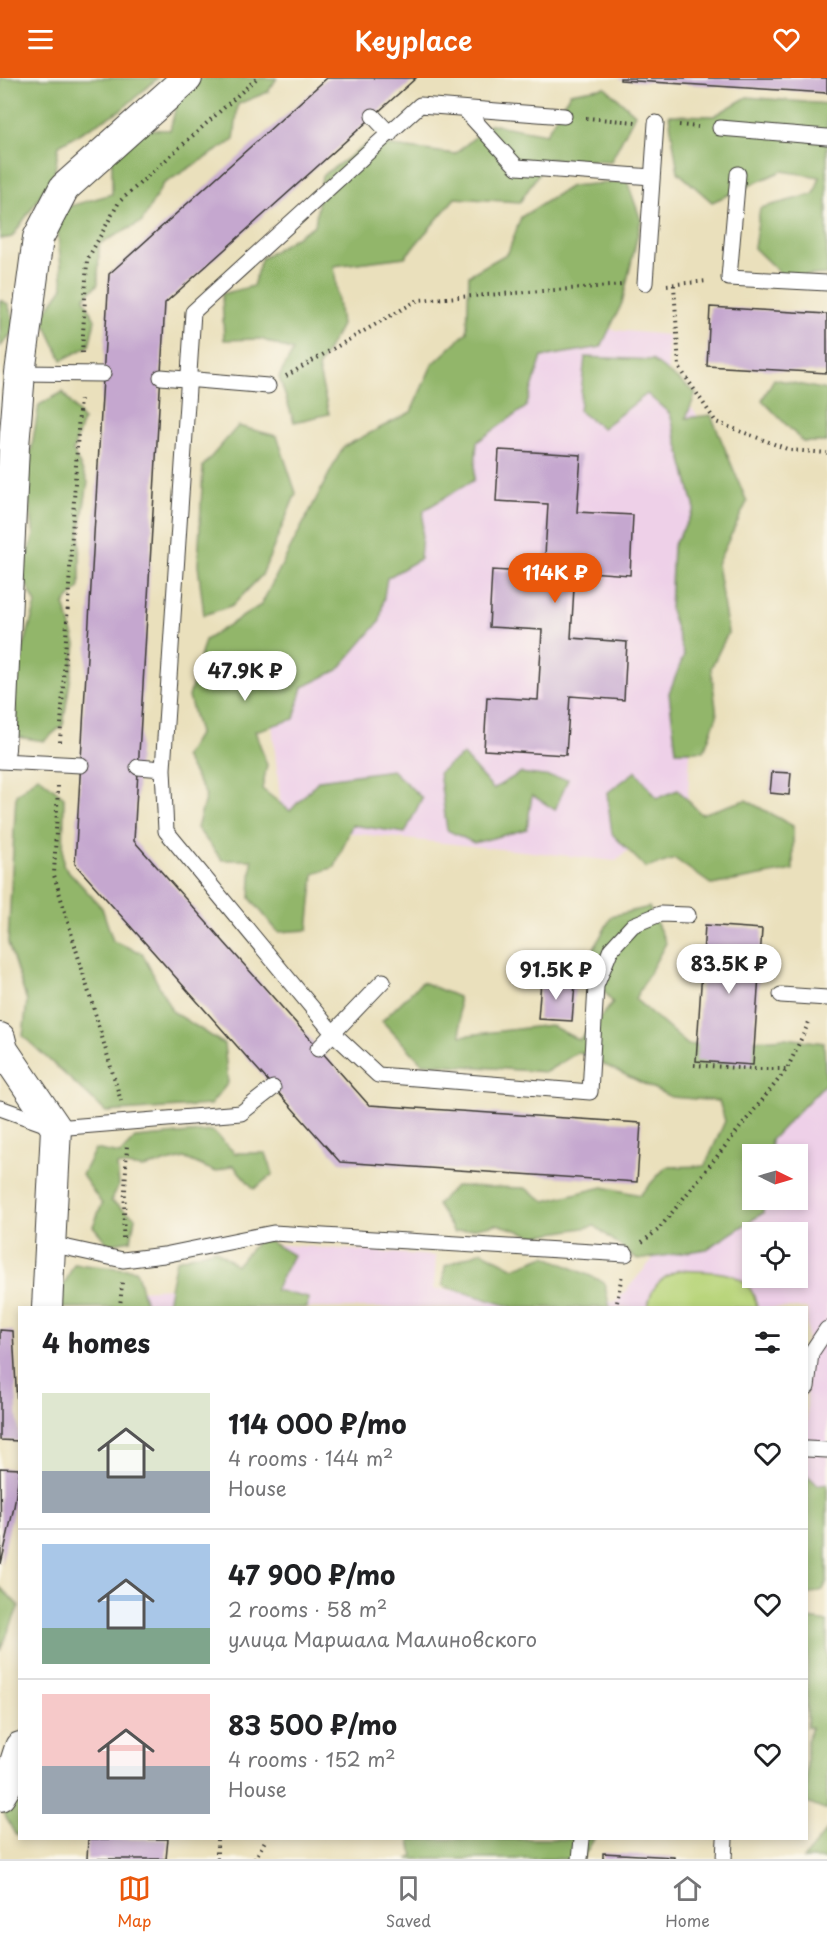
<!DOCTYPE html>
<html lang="en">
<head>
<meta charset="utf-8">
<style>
	:root { --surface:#fff; --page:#f2f2f2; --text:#202124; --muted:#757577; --line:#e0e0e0; --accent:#ea580c }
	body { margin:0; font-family:"Playpen Sans",sans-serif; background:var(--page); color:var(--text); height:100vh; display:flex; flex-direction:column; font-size:22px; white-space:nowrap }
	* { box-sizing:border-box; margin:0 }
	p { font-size:20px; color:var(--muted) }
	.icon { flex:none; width:33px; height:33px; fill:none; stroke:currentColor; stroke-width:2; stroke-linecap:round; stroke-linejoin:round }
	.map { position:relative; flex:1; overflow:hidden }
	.panel { position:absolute; left:18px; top:1228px; width:790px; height:534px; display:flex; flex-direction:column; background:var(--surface); border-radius:0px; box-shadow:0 3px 9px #0003 }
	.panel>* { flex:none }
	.needle { width:39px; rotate:95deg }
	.buttons { position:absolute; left:742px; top:1066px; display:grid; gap:12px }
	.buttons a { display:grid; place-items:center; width:66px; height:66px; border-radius:0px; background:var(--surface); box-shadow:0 3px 9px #0003; font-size:30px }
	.price { position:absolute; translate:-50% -51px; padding:0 14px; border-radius:21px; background:#fff; color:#222; font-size:20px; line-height:39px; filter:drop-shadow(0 2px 3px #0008) }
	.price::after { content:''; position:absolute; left:50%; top:36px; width:18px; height:14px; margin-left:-9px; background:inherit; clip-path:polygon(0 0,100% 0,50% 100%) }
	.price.on { background:var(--accent); color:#fff }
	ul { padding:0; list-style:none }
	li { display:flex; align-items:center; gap:18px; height:150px; padding:0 24px }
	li+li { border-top:2px solid var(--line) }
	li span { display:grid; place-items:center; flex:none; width:168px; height:120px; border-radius:0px; color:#555 }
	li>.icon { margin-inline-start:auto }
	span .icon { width:72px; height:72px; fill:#fffc; stroke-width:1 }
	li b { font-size:26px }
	h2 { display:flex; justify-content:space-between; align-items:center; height:72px; padding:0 24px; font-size:26px }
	header { display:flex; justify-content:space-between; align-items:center; height:78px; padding:0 24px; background:var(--accent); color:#fff; font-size:27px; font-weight:600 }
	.menu { display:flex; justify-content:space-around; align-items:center; height:84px; border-top:2px solid var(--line); background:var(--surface); font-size:16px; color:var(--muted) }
	.menu a { display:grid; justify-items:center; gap:3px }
	.menu .on { color:var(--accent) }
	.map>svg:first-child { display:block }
</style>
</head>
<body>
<header><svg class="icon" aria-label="menu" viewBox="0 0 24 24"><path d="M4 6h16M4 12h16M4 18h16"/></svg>Keyplace<svg class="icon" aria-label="heart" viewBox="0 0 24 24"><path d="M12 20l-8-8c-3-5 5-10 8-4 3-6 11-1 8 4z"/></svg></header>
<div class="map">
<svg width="827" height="1781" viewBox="0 0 827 1781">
	<rect width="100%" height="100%" fill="#fbf7ec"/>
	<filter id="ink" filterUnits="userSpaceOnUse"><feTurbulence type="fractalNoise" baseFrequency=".0167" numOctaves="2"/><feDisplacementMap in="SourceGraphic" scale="12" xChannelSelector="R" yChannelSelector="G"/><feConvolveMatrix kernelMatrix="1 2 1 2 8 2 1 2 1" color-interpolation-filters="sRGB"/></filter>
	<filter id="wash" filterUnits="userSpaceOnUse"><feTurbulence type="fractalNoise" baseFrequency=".008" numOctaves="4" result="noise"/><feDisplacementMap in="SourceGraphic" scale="24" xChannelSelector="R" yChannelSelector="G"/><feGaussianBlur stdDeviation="1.35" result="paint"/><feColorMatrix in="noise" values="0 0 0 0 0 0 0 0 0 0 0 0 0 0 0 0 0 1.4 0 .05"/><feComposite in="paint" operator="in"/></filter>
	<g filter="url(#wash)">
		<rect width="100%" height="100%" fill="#eae0bc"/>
		<!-- built -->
		<path fill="#eed0e8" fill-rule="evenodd" d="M 553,246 L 668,257 L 668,299 L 706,349 L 688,719 L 616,783 L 283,748 L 270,627 Z
			M 827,978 L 827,1437 L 807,1491 L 807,1230 L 134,1230 L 135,1212 L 268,1205 L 272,1166 L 436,1178 L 434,1211 L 616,1224 ZM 753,1077 L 798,1077 L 798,1122 L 753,1122 ZM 753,1155 L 798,1155 L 798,1200 L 753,1200 Z"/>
		<!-- green -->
		<path fill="#b9d57b" stroke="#6a784c" stroke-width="1.5" d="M 679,1192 C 712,1195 751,1188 757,1230 L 648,1230 C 650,1209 660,1200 679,1192 Z"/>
		<!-- forest -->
		<path fill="#92b66b" stroke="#576944" stroke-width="1.5" d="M 0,0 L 158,0 L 121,32 L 59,67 L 54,98 L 12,159 L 0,161 Z
			M 183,0 L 277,0 L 268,14 L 238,26 L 234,62 L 163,106 L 142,144 L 99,166 L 98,206 L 84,220 L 95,242 L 89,268 L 62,282 L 42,239 L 63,209 L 57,147 L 67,129 L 112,116 L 112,79 L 133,51 L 170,52 Z
			M 605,9 L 635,36 L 611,83 L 548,81 L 520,124 L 455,120 L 405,179 L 334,188 L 341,247 L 318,290 L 329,336 L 294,344 L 279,299 L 293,273 L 261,261 L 224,262 L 222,216 L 253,208 L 261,181 L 315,147 L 322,98 L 369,65 L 455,76 L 490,46 L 546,56 L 570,15 Z
			M 747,19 L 827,26 L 827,196 L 784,199 L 754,170 L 760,130 L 814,116 L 820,99 L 782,93 L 712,124 L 678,94 L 669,37 L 714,38 Z
			M 627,103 L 641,142 L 622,225 L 601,269 L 542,279 L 526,329 L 477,364 L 474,402 L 424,432 L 420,481 L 387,500 L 380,543 L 338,592 L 303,609 L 294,641 L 255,653 L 267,687 L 262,711 L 290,733 L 319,702 L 392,692 L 422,720 L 405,755 L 352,747 L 335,789 L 314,796 L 308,852 L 278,854 L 250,820 L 252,782 L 222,782 L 197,750 L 206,717 L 184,679 L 199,655 L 189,619 L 205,562 L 261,527 L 343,369 L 411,334 L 432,287 L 467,254 L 469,197 L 508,175 L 521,139 L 571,108 Z
			M 0,222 L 8,226 L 16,250 L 0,269 Z
			M 585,279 L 652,282 L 696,315 L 686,340 L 711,337 L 747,424 L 717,486 L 728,555 L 711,590 L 717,638 L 704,673 L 676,673 L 669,615 L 684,577 L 670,532 L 673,468 L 695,431 L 670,336 L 647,316 L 602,350 L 579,333 Z
			M 774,301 L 827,312 L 827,364 L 803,364 L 762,322 Z
			M 63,314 L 83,342 L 73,373 L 88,404 L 80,453 L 80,509 L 64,526 L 76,566 L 63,647 L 44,663 L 18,659 L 13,606 L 36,526 L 22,497 L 34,457 L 26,402 L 39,327 Z
			M 238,348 L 277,358 L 296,415 L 262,497 L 233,527 L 204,537 L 198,487 L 203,388 Z
			M 463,677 L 493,711 L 520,695 L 568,701 L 555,732 L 532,717 L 527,751 L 474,765 L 447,752 L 439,694 Z
			M 636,693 L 657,720 L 678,712 L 701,736 L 746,722 L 793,748 L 793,792 L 712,807 L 675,781 L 646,790 L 612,756 L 607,715 Z
			M 38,698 L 64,719 L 63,787 L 102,830 L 113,863 L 142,875 L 172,933 L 224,966 L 228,1005 L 210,1027 L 106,1034 L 23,958 L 27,923 L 8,865 L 16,717 Z
			M 649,829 L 666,865 L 635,921 L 688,967 L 785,960 L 824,965 L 826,1005 L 771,1062 L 770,1077 L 753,1077 L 753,1122 L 764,1122 L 763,1135 L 707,1171 L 638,1182 L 595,1148 L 535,1158 L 497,1146 L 454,1154 L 437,1127 L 455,1108 L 525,1110 L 545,1123 L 603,1109 L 640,1117 L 666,1089 L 705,1088 L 725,1043 L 719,1023 L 671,1019 L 578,974 L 546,994 L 422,985 L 382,943 L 422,904 L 458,919 L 461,958 L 550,947 L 579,962 L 613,925 L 585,886 L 612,838 Z
			M 212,1053 L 235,1075 L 266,1075 L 273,1096 L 254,1111 L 233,1087 L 216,1094 L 184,1080 L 143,1090 L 117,1087 L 119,1107 L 111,1123 L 135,1139 L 131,1162 L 108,1166 L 93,1148 L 102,1126 L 82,1097 L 95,1071 L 120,1076 L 135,1060 Z
			M 262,1159 L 293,1177 L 275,1212 L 308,1220 L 307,1230 L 166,1230 L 176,1182 L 215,1171 L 236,1187 Z
			M 481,1173 L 514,1190 L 545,1178 L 604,1204 L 610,1230 L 515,1230 L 443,1208 L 445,1188 Z
			M 74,1186 L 136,1192 L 147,1230 L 53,1230 Z
			M 807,1397 L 818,1407 L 827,1406 L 827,1503 L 823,1512 L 807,1517 Z
			M 0,1509 L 19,1528 L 0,1573 Z
			M 809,1541 L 827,1544 L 827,1733 L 807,1725 L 807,1663 L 812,1649 L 807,1649 L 807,1546 Z
			M 19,1707 L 19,1757 L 15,1756 L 3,1733 L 16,1708 Z
			M 827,1752 L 827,1781 L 803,1781 Z
			M 410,1761 L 594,1761 L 582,1781 L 409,1781 L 413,1778 Z"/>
		<g id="blocks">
			<!-- building -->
			<path fill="#c5a7cf" d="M 327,0 L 416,0 L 165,225 L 134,763 L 369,1027 L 641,1045 L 637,1104 L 340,1084 L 75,786 L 109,196 Z
				M 620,0 L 827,0 L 827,15 L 620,2 Z
				M 710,229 L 827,236 L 827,295 L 707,288 Z
				M 499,372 L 581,377 L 577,434 L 633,437 L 630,497 L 575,493 L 571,560 L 627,564 L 624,622 L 570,618 L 566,677 L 484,672 L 487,619 L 538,622 L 542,552 L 489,549 L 492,492 L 544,495 L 548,426 L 496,423 Z
				M 772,694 L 791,695 L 789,717 L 770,715 Z
				M 705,847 L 762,851 L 753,987 L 696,983 Z
				M 541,903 L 575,906 L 572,943 L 538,941 Z
				M 0,1252 L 13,1253 L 19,1363 L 0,1362 Z
				M 0,1390 L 20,1391 L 14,1429 L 1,1486 Z
				M 88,1761 L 168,1761 L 166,1781 L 87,1781 Z
				M 603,1775 L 674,1779 L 674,1781 L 603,1781 Z"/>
		</g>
	</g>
	<g filter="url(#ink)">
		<use href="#blocks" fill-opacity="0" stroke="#3b3934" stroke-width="1.5"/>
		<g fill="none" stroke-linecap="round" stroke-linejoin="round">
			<defs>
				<path id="lane" d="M 464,31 L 517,89 L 652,99
					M 373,38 L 390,56
					M 564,38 L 420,27 L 193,234 L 163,691 L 166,753 L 333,955 L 378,997 L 590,1014 L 596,908 L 611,871 L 633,847 L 660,836 L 688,837
					M 720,50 L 827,59
					M 738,96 L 729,200 L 827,205
					M 645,205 L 656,45
					M 20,295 L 103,296
					M 161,299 L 268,308
					M 0,683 L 81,687
					M 138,689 L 163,691
					M 781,917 L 827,920
					M 318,971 L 383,903
					M 0,1030 L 56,1050 L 241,1035 L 273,1010
					M 50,1166 L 123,1182 L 164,1177 L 273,1155 L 626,1176
					M 807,1309 L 811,1275 L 827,1251
					M 807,1371 L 827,1372
					M 580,1781 L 582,1761
					M 724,1781 L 725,1761"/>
				<path id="street" d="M 0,671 L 14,368 L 20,295 L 38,160 L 64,110 L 187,0
					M 0,960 L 3,972 L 56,1050 L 47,1230
					M 0,1718 L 9,1703 L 20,1669"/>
			</defs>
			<!-- lane casing -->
			<use href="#lane" stroke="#3b3934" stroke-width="17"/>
			<!-- street casing -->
			<use href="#street" stroke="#3b3934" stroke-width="32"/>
			<!-- path -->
			<path stroke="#3b3934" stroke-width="4" stroke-dasharray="1.5 4.5" stroke-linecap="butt" d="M 586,40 L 636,44
				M 679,47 L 698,49
				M 667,207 L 708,203
				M 674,207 L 679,289 L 716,344 L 790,372 L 827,375
				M 82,275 L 87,182 L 119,124 L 257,0
				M 286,298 L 418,222 L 624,207
				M 60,664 L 80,318
				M 58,708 L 54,797 L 121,1023
				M 694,987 L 754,991 L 786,991
				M 123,1160 L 127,1066
				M 642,1164 L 658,1152 L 787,991 L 810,942
				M 120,1230 L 122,1204
				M 616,1230 L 622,1196
				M 217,1781 L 217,1761
				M 255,1781 L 266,1761"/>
			<!-- lane -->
			<use href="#lane" stroke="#fff" stroke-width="15"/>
			<!-- street -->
			<use href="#street" stroke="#fff" stroke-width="30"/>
		</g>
	</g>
</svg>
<div class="buttons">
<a><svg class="needle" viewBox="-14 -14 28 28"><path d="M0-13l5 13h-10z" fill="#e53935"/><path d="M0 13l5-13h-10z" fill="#757577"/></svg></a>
<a><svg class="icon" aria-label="locate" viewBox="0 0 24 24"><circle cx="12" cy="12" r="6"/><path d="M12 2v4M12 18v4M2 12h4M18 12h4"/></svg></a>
</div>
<b class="price on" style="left:555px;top:526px">114K ₽</b>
<b class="price" style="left:245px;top:624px">47.9K ₽</b>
<b class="price" style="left:729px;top:917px">83.5K ₽</b>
<b class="price" style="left:556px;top:923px">91.5K ₽</b>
<section class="panel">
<h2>4 homes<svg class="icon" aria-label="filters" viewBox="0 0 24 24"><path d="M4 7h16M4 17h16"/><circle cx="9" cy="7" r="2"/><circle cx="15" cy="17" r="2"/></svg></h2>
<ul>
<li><span style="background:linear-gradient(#dfe7d0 65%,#9aa5b1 0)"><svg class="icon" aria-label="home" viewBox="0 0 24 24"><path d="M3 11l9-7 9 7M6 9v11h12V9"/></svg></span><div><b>114 000 ₽/mo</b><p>4 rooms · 144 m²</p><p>House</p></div><svg class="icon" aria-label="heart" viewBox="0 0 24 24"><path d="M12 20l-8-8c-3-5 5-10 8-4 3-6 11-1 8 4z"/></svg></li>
<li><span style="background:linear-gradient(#a9c7e8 70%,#7fa58c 0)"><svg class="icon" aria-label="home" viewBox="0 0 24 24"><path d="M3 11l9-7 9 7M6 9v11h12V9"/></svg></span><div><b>47 900 ₽/mo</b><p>2 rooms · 58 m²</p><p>улица Маршала Малиновского</p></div><svg class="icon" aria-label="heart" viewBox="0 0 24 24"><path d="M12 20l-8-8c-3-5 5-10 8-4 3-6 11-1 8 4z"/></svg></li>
<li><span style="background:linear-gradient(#f6c9c9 60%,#9aa5b1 0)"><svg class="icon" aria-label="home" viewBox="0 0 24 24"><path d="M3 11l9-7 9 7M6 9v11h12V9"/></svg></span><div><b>83 500 ₽/mo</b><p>4 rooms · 152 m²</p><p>House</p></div><svg class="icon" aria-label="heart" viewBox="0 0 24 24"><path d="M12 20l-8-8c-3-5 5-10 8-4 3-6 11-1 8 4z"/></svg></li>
</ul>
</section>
</div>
<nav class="menu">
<a class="on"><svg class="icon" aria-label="map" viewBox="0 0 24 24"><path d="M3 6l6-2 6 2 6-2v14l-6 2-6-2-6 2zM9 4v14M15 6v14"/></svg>Map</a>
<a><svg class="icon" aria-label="saved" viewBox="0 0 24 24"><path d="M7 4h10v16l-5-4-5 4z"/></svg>Saved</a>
<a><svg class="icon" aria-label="home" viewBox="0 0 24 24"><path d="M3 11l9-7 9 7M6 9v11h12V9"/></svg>Home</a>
</nav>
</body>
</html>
